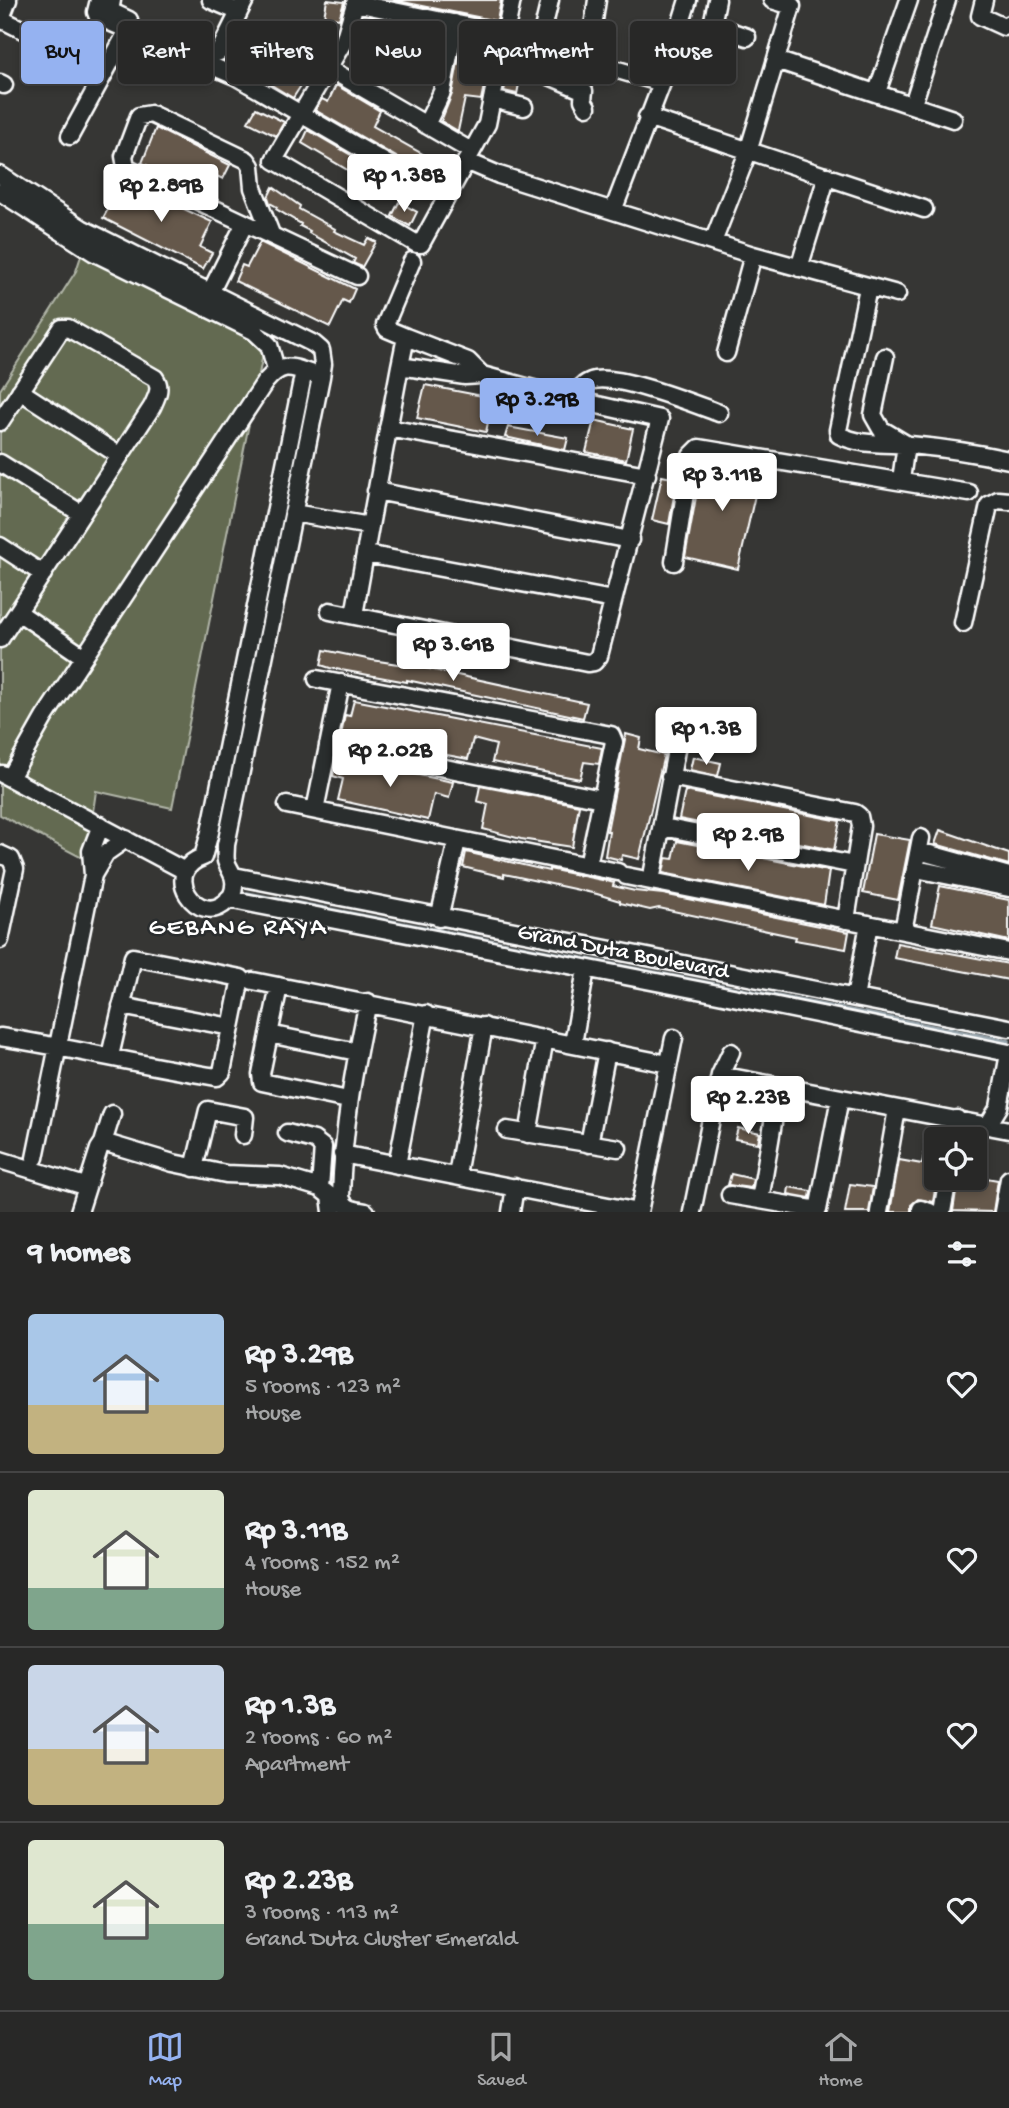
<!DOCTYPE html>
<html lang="en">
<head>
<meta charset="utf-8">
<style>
	:root { --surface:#282827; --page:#343433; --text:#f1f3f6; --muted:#a5a6a7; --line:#444; --accent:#95b2f1 }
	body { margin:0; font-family:"Gochi Hand",sans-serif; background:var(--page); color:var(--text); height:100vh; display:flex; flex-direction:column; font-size:26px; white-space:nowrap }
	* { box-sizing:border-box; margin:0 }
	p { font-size:23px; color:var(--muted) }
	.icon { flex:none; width:38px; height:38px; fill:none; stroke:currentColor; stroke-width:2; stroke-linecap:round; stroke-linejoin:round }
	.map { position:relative; height:1212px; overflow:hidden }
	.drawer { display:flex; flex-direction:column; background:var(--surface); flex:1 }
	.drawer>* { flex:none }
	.guide { position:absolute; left:21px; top:21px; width:968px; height:63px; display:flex; gap:14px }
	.buttons { position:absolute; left:924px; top:1127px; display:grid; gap:14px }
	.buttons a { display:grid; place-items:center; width:63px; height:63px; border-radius:7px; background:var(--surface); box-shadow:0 4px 10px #0003,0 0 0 2px var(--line); font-size:35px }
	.price { position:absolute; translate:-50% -60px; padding:0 16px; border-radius:7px; background:#fff; color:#222; font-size:23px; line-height:46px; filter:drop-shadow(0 2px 4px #0008) }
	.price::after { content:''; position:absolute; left:50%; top:42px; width:21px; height:16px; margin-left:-10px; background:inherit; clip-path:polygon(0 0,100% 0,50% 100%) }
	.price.active { background:var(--accent); color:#111 }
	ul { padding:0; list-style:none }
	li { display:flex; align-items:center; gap:21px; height:175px; padding:0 28px }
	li+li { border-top:2px solid var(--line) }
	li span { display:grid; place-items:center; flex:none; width:196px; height:140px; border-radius:7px; color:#555 }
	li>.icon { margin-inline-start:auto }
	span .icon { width:84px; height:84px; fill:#fffc; stroke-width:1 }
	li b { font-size:30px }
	h2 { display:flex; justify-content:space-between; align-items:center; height:84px; padding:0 28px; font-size:30px }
	.chip { padding:0 24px; border-radius:7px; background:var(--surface); box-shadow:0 4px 10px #0003,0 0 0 2px var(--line); font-size:24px; line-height:63px }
	.chip.active { background:var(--accent); color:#111 }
	.menu { display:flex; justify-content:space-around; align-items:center; height:98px; border-top:2px solid var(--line); background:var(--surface); font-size:19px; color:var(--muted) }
	.menu a { display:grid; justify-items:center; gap:4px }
	.menu .active { color:var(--accent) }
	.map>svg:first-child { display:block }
</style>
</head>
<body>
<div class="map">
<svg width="1009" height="1212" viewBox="0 0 1009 1212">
	<rect width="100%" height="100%" fill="#363634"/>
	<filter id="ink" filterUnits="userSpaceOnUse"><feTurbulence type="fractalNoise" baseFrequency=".0143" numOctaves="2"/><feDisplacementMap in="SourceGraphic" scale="14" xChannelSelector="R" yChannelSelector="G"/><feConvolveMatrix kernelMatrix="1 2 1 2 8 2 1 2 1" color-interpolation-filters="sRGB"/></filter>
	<g filter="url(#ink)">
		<!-- green -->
		<path fill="#636b51" stroke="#b1b5a8" stroke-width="2" d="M 82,253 L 265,344 L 172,808 L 96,791 L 86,860 L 0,815 L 0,390 L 76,271 Z"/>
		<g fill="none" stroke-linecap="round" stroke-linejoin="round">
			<!-- stream -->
			<path stroke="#97a5ad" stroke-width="3.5" d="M 264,613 L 297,443
				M 229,776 L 260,634
				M 247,893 L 1009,1041"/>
		</g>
		<!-- building -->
		<path fill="#65584c" stroke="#fff" stroke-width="2" d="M 327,0 L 344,2 L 339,19 L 324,17 Z
			M 393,0 L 501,0 L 497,21 Z
			M 517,30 L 531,33 L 530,39 L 547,42 L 546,46 L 515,40 Z
			M 249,33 L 263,40 L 251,64 L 248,63 L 245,69 L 232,63 Z
			M 315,33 L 330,40 L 317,66 L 315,64 L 293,98 L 265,81 L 282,50 L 301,60 Z
			M 426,36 L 441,38 L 438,58 L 422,56 Z
			M 463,36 L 493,42 L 481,100 L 465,98 L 458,131 L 441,121 L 452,94 Z
			M 511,60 L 536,66 L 524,64 L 521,84 L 519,84 L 517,94 L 504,91 Z
			M 336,85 L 380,111 L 373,126 L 426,156 L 419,170 L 315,110 L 322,99 L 328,102 Z
			M 256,108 L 284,122 L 276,136 L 248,122 Z
			M 156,128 L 230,165 L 223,179 L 212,174 L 203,192 L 142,163 Z
			M 308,130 L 380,172 L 373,185 L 302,143 Z
			M 126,182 L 212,222 L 200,247 L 212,253 L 203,269 L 103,218 L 112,202 L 115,204 Z
			M 273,187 L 300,206 L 299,209 L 335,229 L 334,231 L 364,245 L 368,238 L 376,242 L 362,267 L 353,263 L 355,259 L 309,233 L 310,231 L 300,226 L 301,224 L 276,209 L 277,207 L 270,203 L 268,197 Z
			M 399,202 L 417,212 L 410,226 L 392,216 Z
			M 260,242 L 355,289 L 349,303 L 343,300 L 330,327 L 235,281 L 242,265 L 247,267 Z
			M 425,385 L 493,398 L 486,432 L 417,418 Z
			M 594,420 L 633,429 L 626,460 L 586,452 Z
			M 508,427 L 568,438 L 565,450 L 505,437 Z
			M 703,459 L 761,469 L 738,569 L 685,557 Z
			M 662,476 L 677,479 L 669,524 L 652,520 Z
			M 324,650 L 372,660 L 411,666 L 411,665 L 587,703 L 583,718 L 407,680 L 407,682 L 330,668 L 321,665 Z
			M 354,700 L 602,748 L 599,764 L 584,762 L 580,779 L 492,762 L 496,745 L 473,739 L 468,759 L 341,735 L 345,715 L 350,716 Z
			M 626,734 L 641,738 L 639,749 L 664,755 L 639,859 L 622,855 L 621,860 L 605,856 L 609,831 L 607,831 Z
			M 693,757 L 721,763 L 718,776 L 690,770 Z
			M 336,761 L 370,767 L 370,765 L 453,782 L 449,798 L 434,794 L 428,820 L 338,800 L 343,779 L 333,776 Z
			M 480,786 L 579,805 L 572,847 L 521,839 L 483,829 L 488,804 L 477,801 Z
			M 685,791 L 840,821 L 834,850 L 679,819 Z
			M 940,830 L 1009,854 L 1009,865 L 935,844 Z
			M 874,834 L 910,840 L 898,900 L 863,893 Z
			M 677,841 L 829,871 L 824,905 L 663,873 L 666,858 L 673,859 Z
			M 466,852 L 549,871 L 549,869 L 607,881 L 614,883 L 613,886 L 635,891 L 663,894 L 849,932 L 846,949 L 795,940 L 796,937 L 659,908 L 650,910 L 620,903 L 620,901 L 597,894 L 514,876 L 504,874 L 504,877 L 475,870 L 463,867 Z
			M 940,886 L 1009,900 L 1009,941 L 932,924 Z
			M 897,943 L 1009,964 L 1009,980 L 894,958 Z
			M 738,1128 L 760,1133 L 758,1143 L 735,1139 Z
			M 925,1150 L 936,1152 L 937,1178 L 933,1202 L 918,1199 L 911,1205 L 911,1212 L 890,1212 L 899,1160 L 922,1164 Z
			M 731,1174 L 753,1179 L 751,1188 L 728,1185 Z
			M 975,1176 L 998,1180 L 993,1212 L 953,1211 L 958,1178 L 975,1178 Z
			M 850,1184 L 873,1187 L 869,1212 L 845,1212 Z
			M 789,1187 L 811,1191 L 810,1198 L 788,1194 Z"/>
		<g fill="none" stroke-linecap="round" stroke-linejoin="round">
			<defs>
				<path id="minor" d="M 99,0 L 96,12 L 98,17 L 235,76 L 417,181
					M 112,0 L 110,11 L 129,20
					M 211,0 L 239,12
					M 356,0 L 344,41 L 274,160 L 417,244 L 421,244 L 487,124 L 512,0
					M 717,0 L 712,25 L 747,37
					M 984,0 L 980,16 L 1004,27 L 1009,24
					M 355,3 L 506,34
					M 1,19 L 23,30
					M 0,21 L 8,0
					M 544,25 L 550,0
					M 503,48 L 546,57 L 548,59 L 545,74 L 584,91 L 583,100 L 587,107
					M 194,50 L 209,56 L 219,52 L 245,0
					M 574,57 L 662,83
					M 588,60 L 597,0
					M 776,60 L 953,119
					M 328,68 L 471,151
					M 0,83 L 4,85
					M 251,84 L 275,42
					M 877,92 L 909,0
					M 492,99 L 524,107
					M 913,104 L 947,0
					M 647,117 L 924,209
					M 426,125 L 442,92 L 455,23
					M 70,136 L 128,30
					M 466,161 L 499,175 L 753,255 L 897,294
					M 0,175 L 83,229 L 314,344 L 321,350 L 323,364 L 321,377 L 226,845 C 226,849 225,857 226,861 C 229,871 236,875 234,886 C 234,892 231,897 227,901 C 199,929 159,872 203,857 L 210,832 L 304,371
					M 0,192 L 93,252 L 254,331 L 269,345 L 276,369
					M 613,211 L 662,83 L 688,0
					M 271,234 L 253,188 L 251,166 L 247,160 L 151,114 L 139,116 L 124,156 L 126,167 L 357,276
					M 713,242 L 748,152 L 792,6 L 772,0
					M 799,268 L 827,176
					M 868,288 L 838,430 L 839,435 C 860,446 887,443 910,445 C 943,448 976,453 1009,460
					M 210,293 L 245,223
					M 406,337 L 387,329 L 385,325 L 412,261
					M 726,353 L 753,255
					M 885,357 L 873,415 L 881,429 L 906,444
					M 400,366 L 406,337 L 468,361 L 482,375
					M 20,391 L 120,456
					M 571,399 C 577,392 582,384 591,381 C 614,372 694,404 719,413
					M 0,422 L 62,328 L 68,328 L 155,378 C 162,388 157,396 152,407 L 0,639
					M 388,428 L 647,475
					M 0,463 L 82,514
					M 901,480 L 906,444
					M 376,491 L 630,540
					M 293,513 L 370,526 L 400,366 L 465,376 L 482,375 L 571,399 L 660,419 L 599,656 L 594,662 L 587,663 L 330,611
					M 0,546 L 43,574
					M 366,554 L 613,600
					M 674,562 L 691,456 L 699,448 L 969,493
					M 18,612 L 84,657
					M 354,615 L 370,526
					M 963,623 L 989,505 L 998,500 L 1009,501
					M 317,679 L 611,735 L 614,742 L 588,865
					M 328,745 L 602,799
					M 2,774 L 185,871
					M 670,777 L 855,813 L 859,816 L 861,826 L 846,920
					M 10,778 L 44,718 L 265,382 C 282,362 290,366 312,374
					M 287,805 L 618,872
					M 315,810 L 341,683
					M 663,827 L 854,865
					M 919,851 L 1009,876
					M 0,854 L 11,859 L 15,869 L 0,940
					M 916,869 L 1009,888
					M 93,875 L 91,851 L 101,825
					M 234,876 L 1009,1028
					M 626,876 L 1009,952
					M 651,881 L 677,745
					M 228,899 L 713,993 L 1009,1053
					M 439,918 L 457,841
					M 903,931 L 921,838
					M 253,981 L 668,1064
					M 279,986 L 261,1074 L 262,1082 L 348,1100
					M 855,998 L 869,924
					M 121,1006 L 231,1027
					M 269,1034 L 357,1052
					M 0,1037 C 73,1048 144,1066 217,1077 L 222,1072 L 241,978 L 133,957 L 110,1056
					M 573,1044 L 586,969
					M 720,1075 L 731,1052
					M 779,1087 L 760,1200 L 818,1210 L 840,1098
					M 988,1125 L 999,1107 L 1009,1054
					M 507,1130 L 618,1148
					M 287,1133 L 314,1140 L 323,1147 L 320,1188
					M 528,1134 L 545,1038
					M 954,1139 L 957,1119
					M 103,1143 L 112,1114
					M 589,1144 L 607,1051
					M 342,1154 L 639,1212
					M 35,1158 L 93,875 L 106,853 L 126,839
					M 0,1160 L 85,1186
					M 397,1165 L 426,1014
					M 194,1168 L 208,1110 L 245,1117 L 243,1135
					M 457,1175 L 484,1026
					M 730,1195 L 760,1200
					M 921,1209 L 930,1212
					M 79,1212 L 99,1149 L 103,1143 L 106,1143 L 173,1163 L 226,1174 L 280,1176 L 320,1188 L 330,1196 L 332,1212
					M 366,1212 C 354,1210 343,1209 341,1196 C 343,1129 354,1067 368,1002
					M 511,1212 L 515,1187
					M 639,1212 L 674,1038
					M 692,1212 L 720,1075 L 1009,1130
					M 879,1212 L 897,1109
					M 942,1212 L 948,1178
					M 1003,1212 L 1009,1179"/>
			</defs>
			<!-- minor casing -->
			<use href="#minor" stroke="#fff" stroke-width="21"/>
			<!-- minor -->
			<use href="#minor" stroke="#2a2d2e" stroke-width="16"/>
		</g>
	</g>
	<g text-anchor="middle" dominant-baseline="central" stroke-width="5" stroke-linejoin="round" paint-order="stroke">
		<!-- street labels -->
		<g font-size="23" fill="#fff" stroke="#2a2d2e">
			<text transform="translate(623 953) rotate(11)">Grand Duta Boulevard</text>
		</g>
		<!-- quarter labels -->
		<g font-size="26" letter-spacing="2" fill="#fff" stroke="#2a2d2e">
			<text x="238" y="929">GEBANG RAYA</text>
		</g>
	</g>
</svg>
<div class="buttons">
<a><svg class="icon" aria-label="locate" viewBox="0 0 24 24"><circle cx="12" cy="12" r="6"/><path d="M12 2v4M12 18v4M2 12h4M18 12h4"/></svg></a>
</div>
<b class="price" style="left:404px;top:214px">Rp 1.38B</b>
<b class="price" style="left:161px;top:224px">Rp 2.89B</b>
<b class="price active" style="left:537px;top:438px">Rp 3.29B</b>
<b class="price" style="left:722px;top:513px">Rp 3.11B</b>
<b class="price" style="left:453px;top:683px">Rp 3.61B</b>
<b class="price" style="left:706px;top:767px">Rp 1.3B</b>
<b class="price" style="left:390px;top:789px">Rp 2.02B</b>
<b class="price" style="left:748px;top:873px">Rp 2.9B</b>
<b class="price" style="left:748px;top:1136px">Rp 2.23B</b>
<div class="guide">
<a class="chip active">Buy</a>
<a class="chip">Rent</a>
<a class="chip">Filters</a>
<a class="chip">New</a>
<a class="chip">Apartment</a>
<a class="chip">House</a>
</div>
</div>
<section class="drawer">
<h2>9 homes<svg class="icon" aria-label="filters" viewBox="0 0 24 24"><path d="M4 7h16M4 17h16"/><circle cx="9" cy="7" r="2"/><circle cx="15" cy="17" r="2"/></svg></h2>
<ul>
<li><span style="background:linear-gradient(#a9c7e8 65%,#c2b280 0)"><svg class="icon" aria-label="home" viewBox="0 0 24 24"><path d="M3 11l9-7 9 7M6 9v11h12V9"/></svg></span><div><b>Rp 3.29B</b><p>5 rooms · 123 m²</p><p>House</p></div><svg class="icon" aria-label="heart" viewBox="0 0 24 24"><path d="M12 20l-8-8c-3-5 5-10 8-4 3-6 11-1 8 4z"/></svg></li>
<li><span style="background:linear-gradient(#dfe7d0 70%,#7fa58c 0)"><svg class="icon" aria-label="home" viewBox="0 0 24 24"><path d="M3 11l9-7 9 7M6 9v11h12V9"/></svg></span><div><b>Rp 3.11B</b><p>4 rooms · 152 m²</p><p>House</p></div><svg class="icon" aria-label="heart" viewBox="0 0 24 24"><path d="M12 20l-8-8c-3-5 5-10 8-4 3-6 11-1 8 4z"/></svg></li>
<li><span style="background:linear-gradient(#c9d6e8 60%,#c2b280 0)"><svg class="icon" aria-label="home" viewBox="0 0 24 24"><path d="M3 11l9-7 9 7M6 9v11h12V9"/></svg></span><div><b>Rp 1.3B</b><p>2 rooms · 60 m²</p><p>Apartment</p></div><svg class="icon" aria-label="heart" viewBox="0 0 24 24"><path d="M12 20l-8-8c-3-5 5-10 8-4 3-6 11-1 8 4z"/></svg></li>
<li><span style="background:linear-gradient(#dfe7d0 60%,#7fa58c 0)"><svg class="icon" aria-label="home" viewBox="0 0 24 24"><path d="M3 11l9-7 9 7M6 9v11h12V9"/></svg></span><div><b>Rp 2.23B</b><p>3 rooms · 113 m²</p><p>Grand Duta Cluster Emerald</p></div><svg class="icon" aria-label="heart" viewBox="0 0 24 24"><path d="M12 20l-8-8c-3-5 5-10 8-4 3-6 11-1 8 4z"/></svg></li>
</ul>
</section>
<nav class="menu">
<a class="active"><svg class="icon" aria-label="map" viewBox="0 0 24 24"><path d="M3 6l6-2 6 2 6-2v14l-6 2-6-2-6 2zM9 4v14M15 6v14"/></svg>Map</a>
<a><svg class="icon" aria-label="saved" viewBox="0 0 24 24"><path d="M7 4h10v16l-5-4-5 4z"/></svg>Saved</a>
<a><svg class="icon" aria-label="home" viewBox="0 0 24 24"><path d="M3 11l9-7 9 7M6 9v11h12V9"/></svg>Home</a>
</nav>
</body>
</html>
